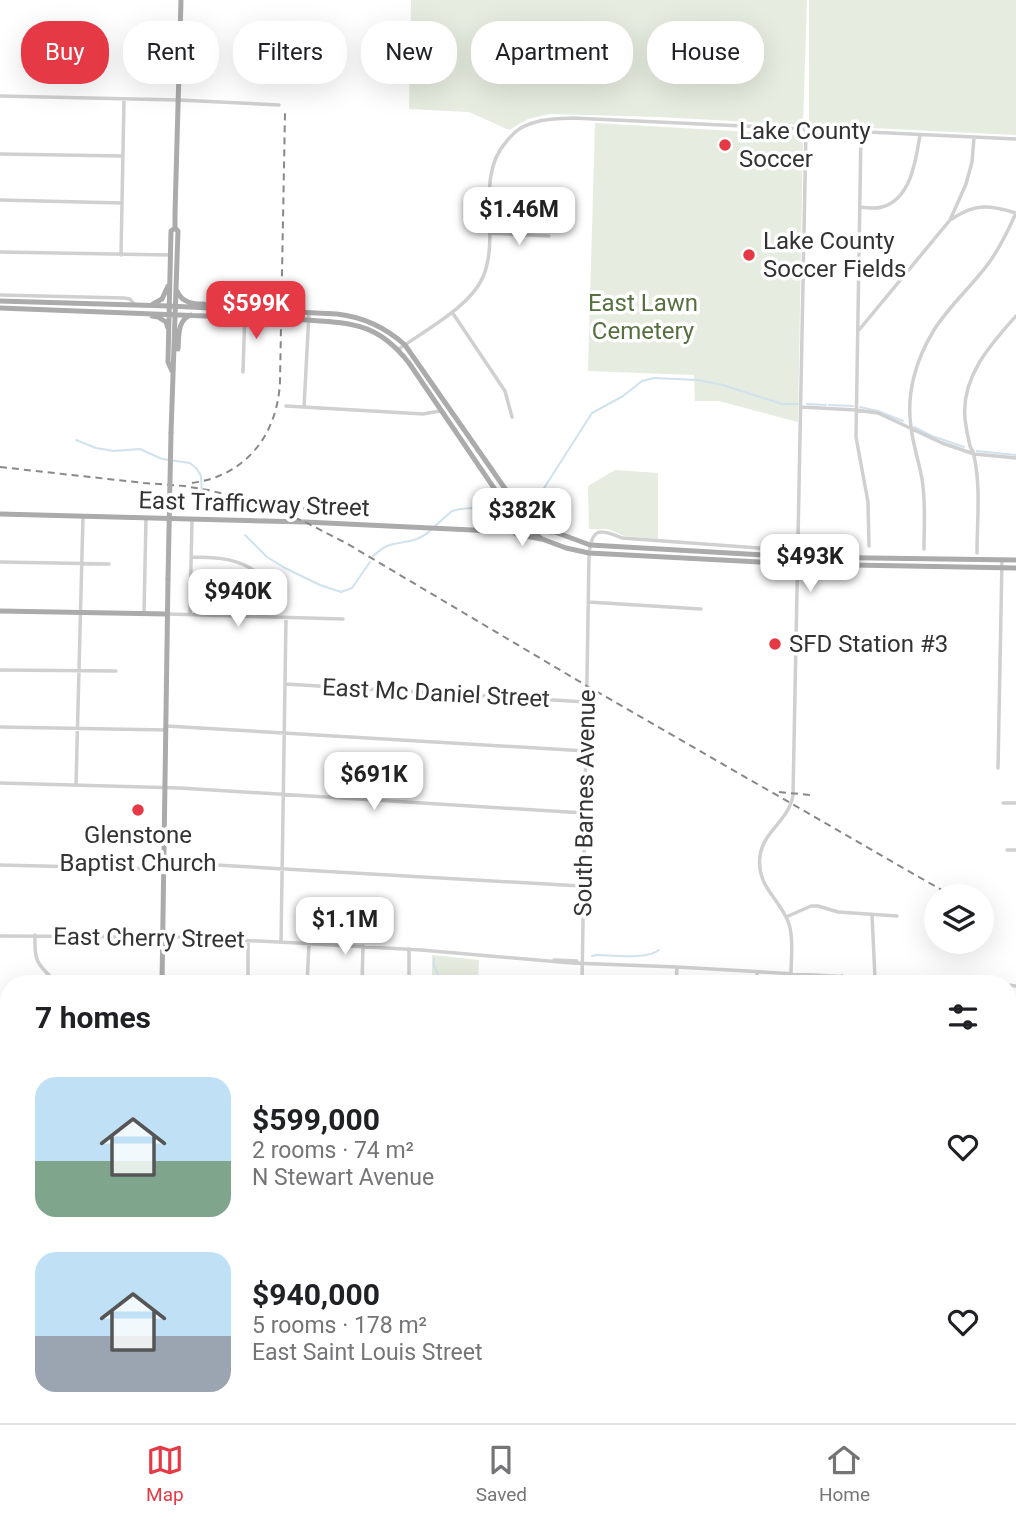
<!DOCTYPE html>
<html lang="en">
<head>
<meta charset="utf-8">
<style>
	:root { --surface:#fff; --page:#f6f6f6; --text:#202124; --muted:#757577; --line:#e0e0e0; --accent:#e63946 }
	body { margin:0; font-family:Roboto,sans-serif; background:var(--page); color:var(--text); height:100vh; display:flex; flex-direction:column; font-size:26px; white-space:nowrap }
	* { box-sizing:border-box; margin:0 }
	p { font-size:23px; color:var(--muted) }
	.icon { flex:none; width:38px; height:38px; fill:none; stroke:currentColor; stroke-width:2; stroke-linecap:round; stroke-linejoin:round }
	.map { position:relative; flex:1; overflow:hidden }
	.drawer { position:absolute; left:0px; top:975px; width:1017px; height:450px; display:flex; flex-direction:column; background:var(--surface); border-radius:28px 28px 0 0; box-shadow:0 7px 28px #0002 }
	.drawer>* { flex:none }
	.hud { position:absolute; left:21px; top:21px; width:975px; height:63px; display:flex; gap:14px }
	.buttons { position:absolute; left:924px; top:884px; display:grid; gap:14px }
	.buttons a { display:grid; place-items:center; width:70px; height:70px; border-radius:50%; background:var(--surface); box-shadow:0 7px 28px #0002; font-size:35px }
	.price { position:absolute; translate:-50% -60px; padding:0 16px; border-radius:14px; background:#fff; color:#222; font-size:23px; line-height:46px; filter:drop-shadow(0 2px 4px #0008) }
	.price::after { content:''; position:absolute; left:50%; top:42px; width:21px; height:16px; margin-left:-10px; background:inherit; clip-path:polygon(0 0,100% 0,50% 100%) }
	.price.selected { background:var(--accent); color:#fff }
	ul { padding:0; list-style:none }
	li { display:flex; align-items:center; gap:21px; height:175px; padding:0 35px }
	li span { display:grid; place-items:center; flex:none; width:196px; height:140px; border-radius:21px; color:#555 }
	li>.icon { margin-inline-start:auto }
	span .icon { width:84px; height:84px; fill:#fffc; stroke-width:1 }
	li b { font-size:30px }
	h2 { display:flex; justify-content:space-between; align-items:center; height:84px; padding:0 35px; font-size:30px }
	.tag { padding:0 24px; border-radius:28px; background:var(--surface); box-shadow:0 7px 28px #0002; font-size:24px; line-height:63px }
	.tag.selected { background:var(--accent); color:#fff }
	.tabs { display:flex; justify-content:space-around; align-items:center; height:98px; border-top:2px solid var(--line); background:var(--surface); font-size:19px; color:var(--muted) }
	.tabs a { display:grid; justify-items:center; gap:4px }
	.tabs .selected { color:var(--accent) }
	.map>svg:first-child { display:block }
</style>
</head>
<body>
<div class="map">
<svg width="1016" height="1423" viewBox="0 0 1016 1423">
	<rect width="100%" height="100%" fill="#fff"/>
	<!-- green -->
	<path fill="#e6ecdf" d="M 411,0 L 807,0 L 803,125 L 659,117 L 550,114 L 528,119 L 509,130 L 469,112 L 409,109 Z
		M 809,0 L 1016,0 L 1016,135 L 809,125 Z
		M 595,123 L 803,135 L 798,422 L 719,401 L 695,401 L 694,375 L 588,371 Z
		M 615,470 L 658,473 L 658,539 L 624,536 L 608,529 L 589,529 L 588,486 Z
		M 432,955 L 479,960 L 478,983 L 432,983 Z
		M 308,1416 L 354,1416 L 362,1423 L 308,1423 Z"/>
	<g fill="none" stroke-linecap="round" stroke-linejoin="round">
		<!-- stream -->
		<path stroke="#cfe2ee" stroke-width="2" d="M 807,404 L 826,405
			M 829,405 L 853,406
			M 860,407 L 878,411 L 903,421
			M 914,427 L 932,436 L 964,447
			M 76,440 L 96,448 L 114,451 L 140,449 L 162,459 L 190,463 L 197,469 L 201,476 L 202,496 L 223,512
			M 977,451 L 1016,455
			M 526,506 L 539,496 L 592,413 L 623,396 L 642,381 L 654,378 L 698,380 L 723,385 L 782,404 L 798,404
			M 435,526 L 452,511 L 460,509 L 498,506
			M 245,535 L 267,557 L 285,568 L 320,585 L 341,592 L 352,588 L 370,562
			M 373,556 C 377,553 382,548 387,546 C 404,540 416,544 431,530
			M 592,956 L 596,955 C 613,955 646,960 659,950
			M 434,959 L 434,966 L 443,984"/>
		<!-- minor -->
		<path stroke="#d0d0d0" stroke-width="3.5" d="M 0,96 L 178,100 L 279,105
			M 861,132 L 856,437 L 868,502 L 869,546
			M 0,154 L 123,156
			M 0,200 L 122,203
			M 860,207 C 867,208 876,209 882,207 C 911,199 916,160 920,135
			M 952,219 C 975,203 990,205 1016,213
			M 490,233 L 549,236
			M 0,252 L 169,255
			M 121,255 L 124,99
			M 0,295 L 124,298 L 130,299 L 135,305
			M 452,312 L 505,391 L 512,417
			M 859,330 L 950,220 L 966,184 L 972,162 L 974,138
			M 399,349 C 425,330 470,307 483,277 C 501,235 474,178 506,142 C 515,131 521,126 536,122 C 548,118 561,119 573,118 L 1016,139
			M 243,372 L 245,310
			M 286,406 L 423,414 L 440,411
			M 304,407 L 309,313
			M 801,407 L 856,410 L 878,413 L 942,443 L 974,454 L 1016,458
			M 924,549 C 924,526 926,502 922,479 C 919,462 913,445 911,427 C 906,394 916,359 934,330 C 949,306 971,287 988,264 C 1000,248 1008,231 1016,213
			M 977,553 C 977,521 981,487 974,456 C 973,449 973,453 970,446 C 968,438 966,428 965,419 C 961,377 990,345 1016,316
			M 191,557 C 218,557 241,558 263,577
			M 0,562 L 109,564
			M 588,602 L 701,609
			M 144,613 L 146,518
			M 167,614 L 343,619
			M 190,614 L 192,519
			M 0,670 L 116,671
			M 285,684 L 586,702
			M 166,726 L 586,751
			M 0,727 L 166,730
			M 998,768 L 1002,560
			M 0,783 L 180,788 L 584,813
			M 76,785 L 83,516
			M 1003,803 L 1016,803
			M 1007,850 L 1016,850
			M 164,862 L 581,886
			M 0,865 L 164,869
			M 872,915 L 875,978
			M 786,917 L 811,906 L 818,906 L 838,912 L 897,916
			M 35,935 C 34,964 38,964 58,984
			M 0,936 L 178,937 L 297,943 L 421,950 L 572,963 L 677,967 L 971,984
			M 248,941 L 248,984
			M 281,942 L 286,618
			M 554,960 L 577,961
			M 791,973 C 791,958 794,939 789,924 C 780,898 756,887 760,856 C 763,831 789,821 793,795 L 806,129
			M 307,984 L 309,944
			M 362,984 L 363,946
			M 409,984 L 409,949
			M 582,984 L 589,556 C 591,528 599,528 622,538 L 759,548 L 777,555
			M 676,984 L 677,967
			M 757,984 L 757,972
			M 842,984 L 842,976
			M 1008,985 L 1016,986
			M 0,1004 L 9,1012
			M 0,1089 L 9,1089
			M 0,1145 L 9,1146
			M 1008,1158 L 1016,1158
			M 0,1197 L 9,1198
			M 1008,1213 L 1016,1214
			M 0,1245 L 9,1245
			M 1008,1272 L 1016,1273
			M 0,1299 L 9,1299
			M 1008,1326 L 1016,1326
			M 1008,1404 L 1016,1404
			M 90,1423 L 93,1416
			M 208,1423 L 208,1416
			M 280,1423 L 280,1416
			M 574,1423 L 574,1416"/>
		<!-- major -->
		<path stroke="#ababab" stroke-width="5" d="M 177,291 C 182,303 193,304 204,304
			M 0,301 L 169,306 L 337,314 C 364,317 385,327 405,345 L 506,490 L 527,515 L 541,524 L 555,532 L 590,545 L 799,557 L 1016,560
			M 153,304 L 162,299 L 168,286
			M 0,308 L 308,320 C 354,323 379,324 409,363 L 513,516 L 542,539 L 566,548 L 589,553 L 798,564 L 1016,568
			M 152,316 L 158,317 L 166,322 L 168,328
			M 178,349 C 179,337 177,320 191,315
			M 172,371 L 168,362 L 171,231 L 175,228 L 175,213 L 181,0
			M 171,433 L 178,231 L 175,228
			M 0,514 L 305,522 L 493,531 L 542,530 L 552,532
			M 516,534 L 541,539
			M 0,611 L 167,614
			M 162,984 L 168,579
			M 0,1352 L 9,1353
			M 155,1423 L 156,1416
			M 992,1423 L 992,1416"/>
		<!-- rail -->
		<path stroke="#888" stroke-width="2" stroke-dasharray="7 5" stroke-linecap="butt" d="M 0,467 L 144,483 L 184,486 L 208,490 L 248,500 L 279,511 L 305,522 L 346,543 L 587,686 L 952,896
			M 192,483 C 246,476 278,434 280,381 L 285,113
			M 279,507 L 348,511
			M 779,792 L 810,795
			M 0,1053 L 9,1062
			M 372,1416 L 379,1423"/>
		<!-- major-bridge -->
		<path stroke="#ababab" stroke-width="5" d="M 168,579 L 171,433"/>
	</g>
	<!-- markers -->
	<g fill="#e63946" stroke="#fff" stroke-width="2.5">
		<circle cx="725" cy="145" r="7"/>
		<circle cx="749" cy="255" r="7"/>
		<circle cx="775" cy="644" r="7"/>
		<circle cx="138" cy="810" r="7"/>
	</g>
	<g text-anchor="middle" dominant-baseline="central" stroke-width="7" stroke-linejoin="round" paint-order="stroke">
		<!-- poi labels -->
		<g font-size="24" fill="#333" stroke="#fff" text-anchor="start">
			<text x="739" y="131">Lake County<tspan x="739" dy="28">Soccer</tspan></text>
			<text x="763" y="241">Lake County<tspan x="763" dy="28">Soccer Fields</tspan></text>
			<text x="789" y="644">SFD Station #3</text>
			<text x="138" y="835" text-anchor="middle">Glenstone<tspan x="138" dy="28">Baptist Church</tspan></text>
		</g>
		<!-- park labels -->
		<g font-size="24" fill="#56703f" stroke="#fff">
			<text x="643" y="303">East Lawn<tspan x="643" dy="28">Cemetery</tspan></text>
		</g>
		<!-- street labels -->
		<g font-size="24" fill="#333" stroke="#fff">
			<text transform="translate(254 504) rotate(2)">East Trafficway Street</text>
			<text transform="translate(436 693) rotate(3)">East Mc Daniel Street</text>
			<text transform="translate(585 803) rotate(-89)">South Barnes Avenue</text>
			<text transform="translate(149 938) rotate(1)">East Cherry Street</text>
		</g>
	</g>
</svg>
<div class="buttons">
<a><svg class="icon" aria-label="layers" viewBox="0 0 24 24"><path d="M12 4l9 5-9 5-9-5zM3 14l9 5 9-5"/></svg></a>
</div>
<b class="price" style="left:519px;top:247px">$1.46M</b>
<b class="price selected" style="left:256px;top:341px">$599K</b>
<b class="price" style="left:522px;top:548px">$382K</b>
<b class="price" style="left:810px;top:594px">$493K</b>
<b class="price" style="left:238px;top:629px">$940K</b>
<b class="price" style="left:374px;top:812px">$691K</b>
<b class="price" style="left:345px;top:957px">$1.1M</b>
<div class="hud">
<a class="tag selected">Buy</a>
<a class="tag">Rent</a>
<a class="tag">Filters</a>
<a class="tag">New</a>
<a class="tag">Apartment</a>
<a class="tag">House</a>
</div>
<section class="drawer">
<h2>7 homes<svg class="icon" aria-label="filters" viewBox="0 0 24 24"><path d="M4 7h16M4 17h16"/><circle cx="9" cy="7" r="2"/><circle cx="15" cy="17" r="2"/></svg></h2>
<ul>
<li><span style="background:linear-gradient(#bfe0f5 60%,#7fa58c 0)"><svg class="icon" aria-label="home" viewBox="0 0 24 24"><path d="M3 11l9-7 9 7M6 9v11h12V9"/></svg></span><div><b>$599,000</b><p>2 rooms · 74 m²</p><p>N Stewart Avenue</p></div><svg class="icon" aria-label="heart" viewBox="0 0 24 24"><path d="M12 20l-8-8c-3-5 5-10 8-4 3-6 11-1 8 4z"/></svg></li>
<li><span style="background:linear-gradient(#bfe0f5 60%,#9aa5b1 0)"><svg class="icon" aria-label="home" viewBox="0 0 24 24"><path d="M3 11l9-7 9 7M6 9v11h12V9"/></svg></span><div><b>$940,000</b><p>5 rooms · 178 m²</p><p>East Saint Louis Street</p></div><svg class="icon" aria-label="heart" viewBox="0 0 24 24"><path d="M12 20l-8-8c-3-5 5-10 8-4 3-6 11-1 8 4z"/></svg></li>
</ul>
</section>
</div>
<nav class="tabs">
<a class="selected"><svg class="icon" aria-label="map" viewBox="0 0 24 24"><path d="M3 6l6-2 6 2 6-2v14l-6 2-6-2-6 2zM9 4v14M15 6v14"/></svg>Map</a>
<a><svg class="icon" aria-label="saved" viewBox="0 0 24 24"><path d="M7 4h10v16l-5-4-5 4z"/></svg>Saved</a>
<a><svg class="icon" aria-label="home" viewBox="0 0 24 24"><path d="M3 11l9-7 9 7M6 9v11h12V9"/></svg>Home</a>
</nav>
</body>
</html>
